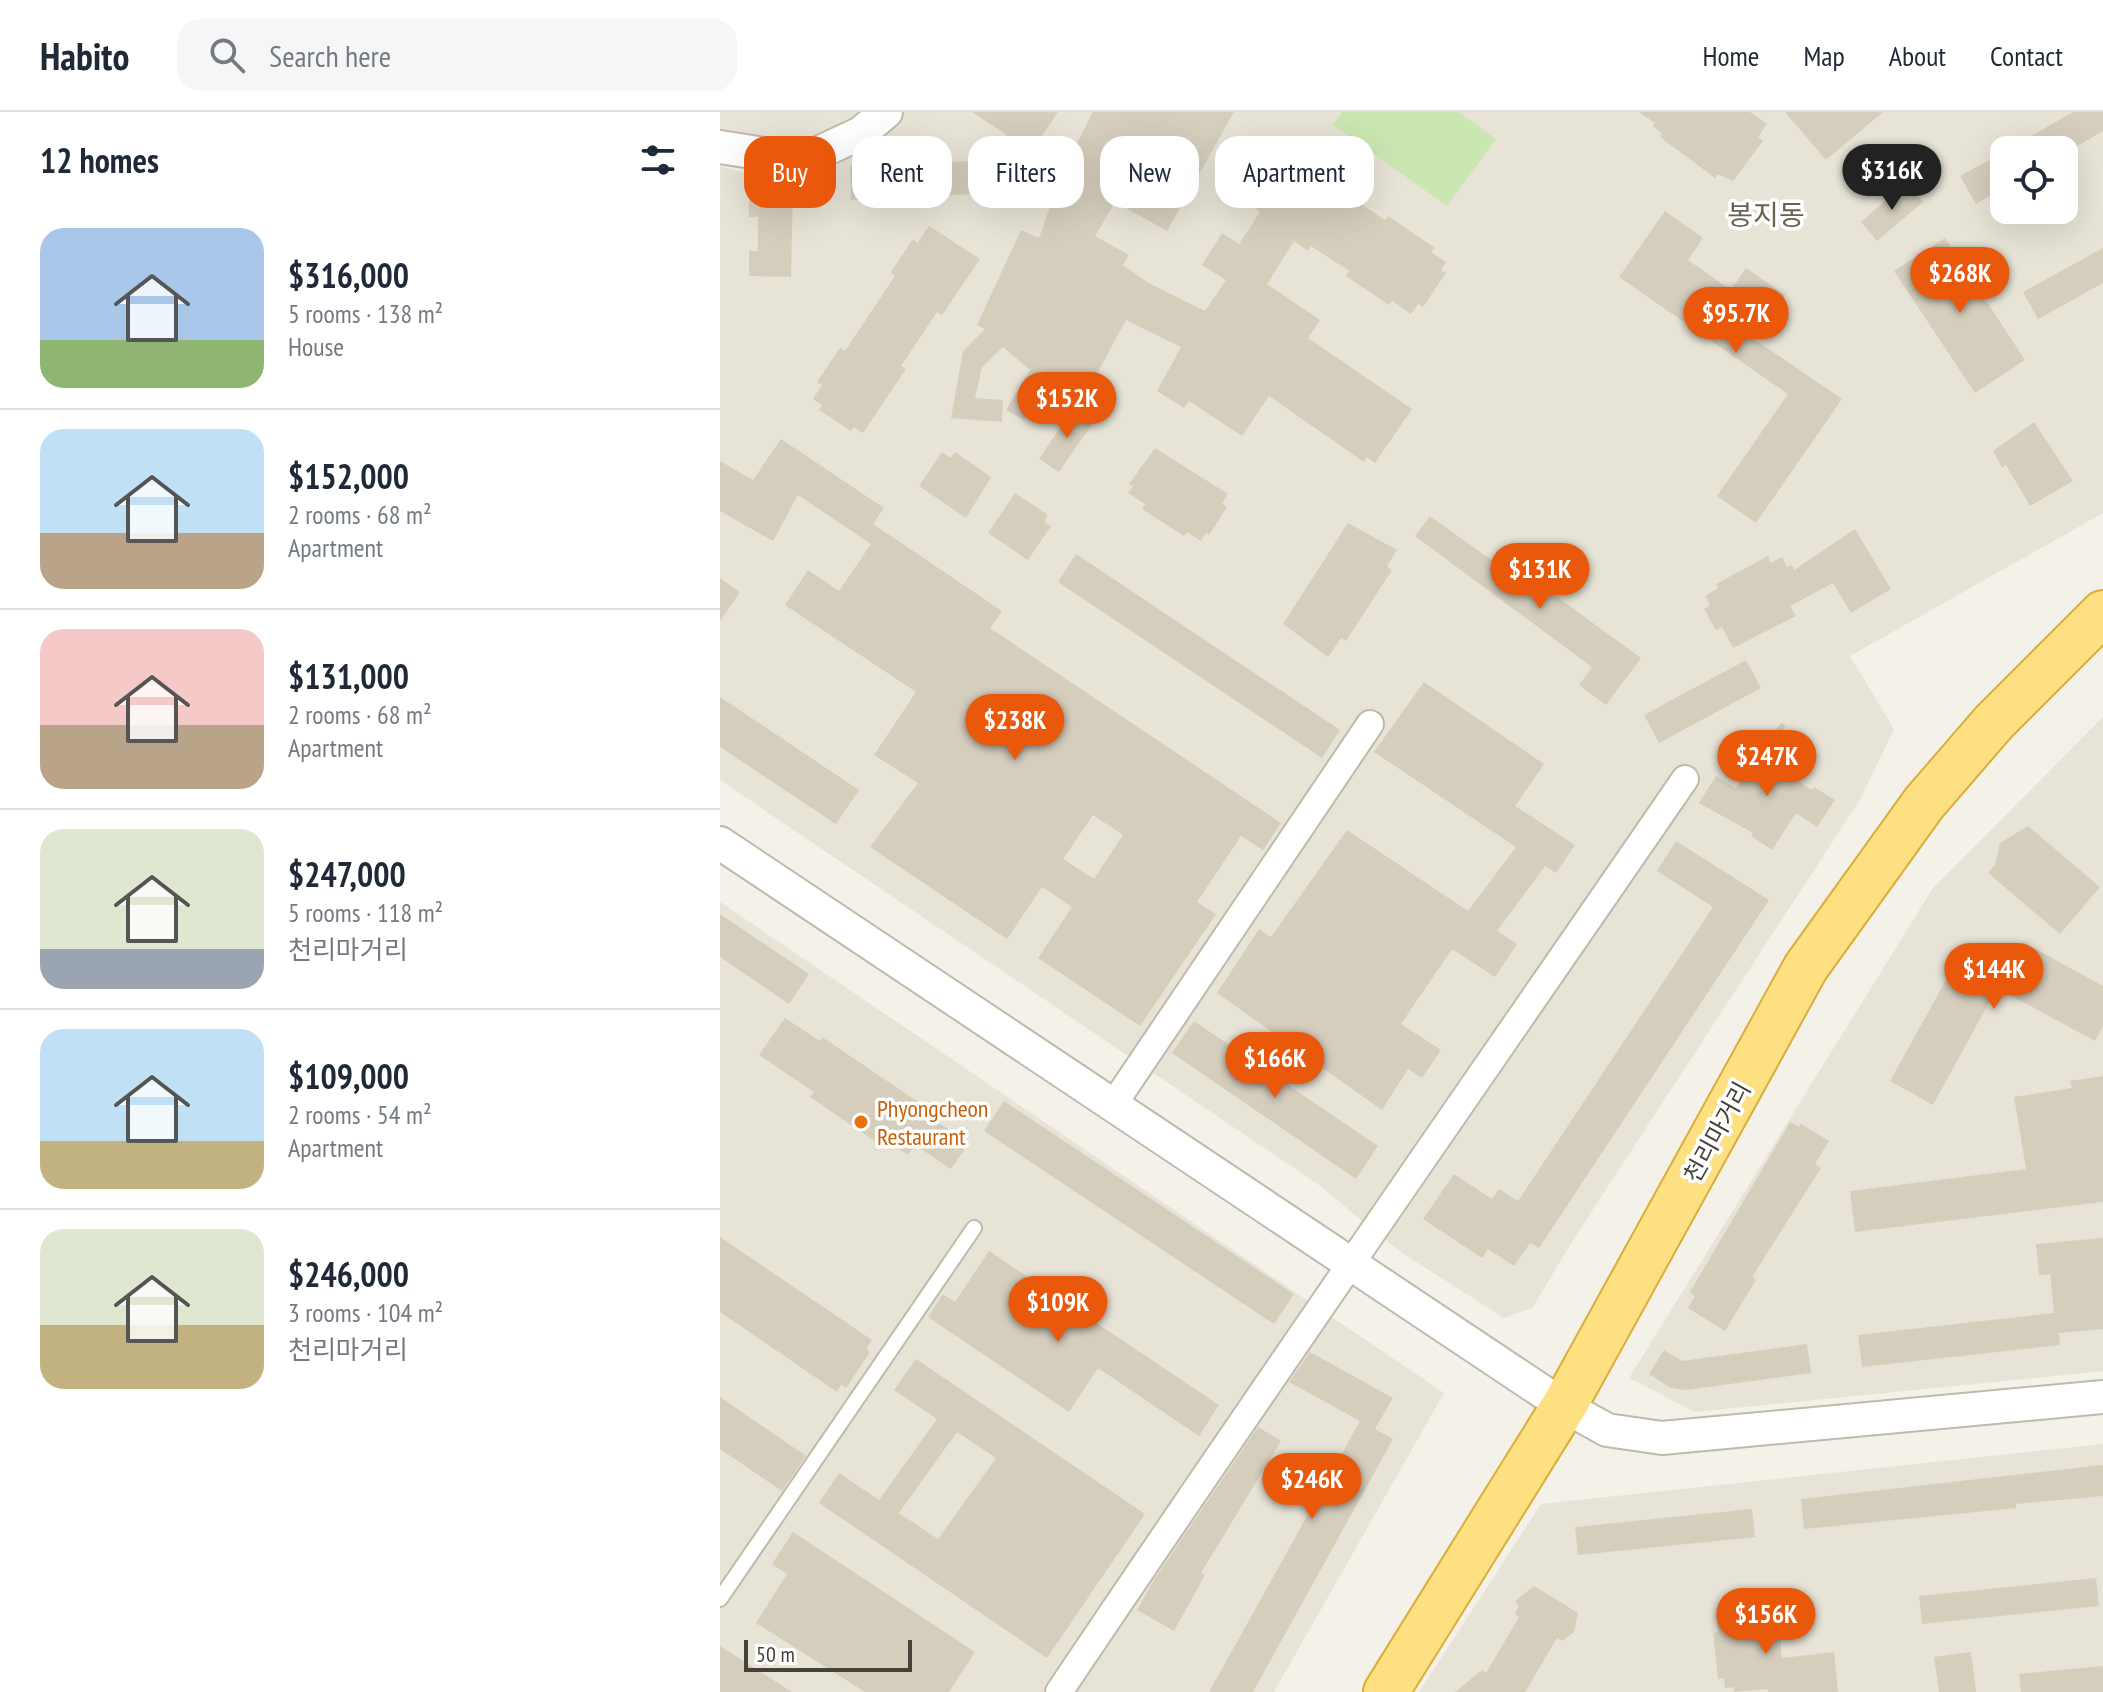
<!DOCTYPE html>
<html lang="en">
<head>
<meta charset="utf-8">
<style>
	:root { --surface:#fff; --page:#f6f6f7; --text:#1f2937; --muted:#747a83; --line:#e0e1e3; --accent:#ea580c }
	body { margin:0; font-family:"PT Sans Narrow","Noto Sans KR",sans-serif; background:var(--page); color:var(--text); height:100vh; display:flex; flex-direction:column; font-size:30px; white-space:nowrap }
	* { box-sizing:border-box; margin:0 }
	p { font-size:26px; color:var(--muted) }
	.icon { flex:none; width:44px; height:44px; fill:none; stroke:currentColor; stroke-width:2; stroke-linecap:round; stroke-linejoin:round }
	.map { position:relative; flex:1; overflow:hidden }
	.drawer { display:flex; flex-direction:column; background:var(--surface); width:720px }
	.drawer>* { flex:none }
	.guide { position:absolute; left:24px; top:24px; width:760px; height:72px; display:flex; gap:16px }
	.buttons { position:absolute; left:1270px; top:24px; display:grid; gap:16px }
	.buttons a { display:grid; place-items:center; width:88px; height:88px; border-radius:16px; background:var(--surface); box-shadow:0 8px 32px #0002; font-size:40px }
	.scale { position:absolute; left:24px; bottom:20px; width:168px; box-sizing:border-box; padding-left:8px; border:4px solid #474237; border-top:0; font-size:22px; line-height:28px; white-space:nowrap; color:#474237; -webkit-text-stroke:6px #fff; paint-order:stroke }
	.price { position:absolute; translate:-50% -68px; padding:0 18px; border-radius:28px; background:var(--accent); color:#fff; font-size:26px; line-height:52px; filter:drop-shadow(0 2px 4px #0008) }
	.price::after { content:''; position:absolute; left:50%; top:48px; width:24px; height:18px; margin-left:-12px; background:inherit; clip-path:polygon(0 0,100% 0,50% 100%) }
	.price.active { background:#222; color:#fff }
	ul { padding:0; list-style:none }
	li { display:flex; align-items:center; gap:24px; height:200px; padding:0 40px }
	li+li { border-top:2px solid var(--line) }
	li span { display:grid; place-items:center; flex:none; width:224px; height:160px; border-radius:24px; color:#555 }
	li>.icon { margin-inline-start:auto }
	span .icon { width:96px; height:96px; fill:#fffc; stroke-width:1 }
	li b { font-size:34px }
	h2 { display:flex; justify-content:space-between; align-items:center; height:96px; padding:0 40px; font-size:34px }
	.pill { padding:0 28px; border-radius:24px; background:var(--surface); box-shadow:0 8px 32px #0002; font-size:28px; line-height:72px }
	.pill.active { background:var(--accent); color:#fff }
	header { display:flex; align-items:center; gap:48px; box-sizing:border-box; height:112px; padding:0 40px; background:var(--surface); border-bottom:2px solid var(--line) }
	header strong { font-size:38px }
	nav { display:flex; gap:44px; margin-inline-start:auto; font-size:28px }
	.search { width:560px; height:72px; background:var(--page); display:flex; align-items:center; gap:20px; box-sizing:border-box; padding:0 28px; border-radius:24px; color:var(--muted); font-size:30px }
	main { display:flex; flex:1; min-height:0 }
	.map>svg:first-child { display:block }
</style>
</head>
<body>
<header>
<strong>Habito</strong>
<div class="search"><svg class="icon" aria-label="search" viewBox="0 0 24 24"><circle cx="10" cy="10" r="6"/><path d="M15 15l6 6"/></svg>Search here</div>
<nav><a>Home</a><a>Map</a><a>About</a><a>Contact</a></nav>
</header>
<main>
<section class="drawer">
<h2>12 homes<svg class="icon" aria-label="filters" viewBox="0 0 24 24"><path d="M4 7h16M4 17h16"/><circle cx="9" cy="7" r="2"/><circle cx="15" cy="17" r="2"/></svg></h2>
<ul>
<li><span style="background:linear-gradient(#a9c7e8 70%,#8fb573 0)"><svg class="icon" aria-label="home" viewBox="0 0 24 24"><path d="M3 11l9-7 9 7M6 9v11h12V9"/></svg></span><div><b>$316,000</b><p>5 rooms · 138 m²</p><p>House</p></div></li>
<li><span style="background:linear-gradient(#bfe0f5 65%,#b9a48a 0)"><svg class="icon" aria-label="home" viewBox="0 0 24 24"><path d="M3 11l9-7 9 7M6 9v11h12V9"/></svg></span><div><b>$152,000</b><p>2 rooms · 68 m²</p><p>Apartment</p></div></li>
<li><span style="background:linear-gradient(#f6c9c9 60%,#b9a48a 0)"><svg class="icon" aria-label="home" viewBox="0 0 24 24"><path d="M3 11l9-7 9 7M6 9v11h12V9"/></svg></span><div><b>$131,000</b><p>2 rooms · 68 m²</p><p>Apartment</p></div></li>
<li><span style="background:linear-gradient(#dfe7d0 75%,#9aa5b1 0)"><svg class="icon" aria-label="home" viewBox="0 0 24 24"><path d="M3 11l9-7 9 7M6 9v11h12V9"/></svg></span><div><b>$247,000</b><p>5 rooms · 118 m²</p><p>천리마거리</p></div></li>
<li><span style="background:linear-gradient(#bfe0f5 70%,#c2b280 0)"><svg class="icon" aria-label="home" viewBox="0 0 24 24"><path d="M3 11l9-7 9 7M6 9v11h12V9"/></svg></span><div><b>$109,000</b><p>2 rooms · 54 m²</p><p>Apartment</p></div></li>
<li><span style="background:linear-gradient(#dfe7d0 60%,#c2b280 0)"><svg class="icon" aria-label="home" viewBox="0 0 24 24"><path d="M3 11l9-7 9 7M6 9v11h12V9"/></svg></span><div><b>$246,000</b><p>3 rooms · 104 m²</p><p>천리마거리</p></div></li>
</ul>
</section>
<div class="map">
<svg width="1383" height="1580" viewBox="0 0 1383 1580">
	<rect width="100%" height="100%" fill="#f4f1e8"/>
	<!-- residential -->
	<path fill="#e7e3d6" fill-rule="evenodd" d="M 0,0 L 141,0 L 101,31 L 74,38 L 9,24 L 0,18 Z
		M 181,0 L 1383,0 L 1383,401 L 1130,544 L 1174,617 L 1141,686 L 855,1125 L 812,1196 L 784,1206 L 679,1139 L 599,1073 L 0,668 L 0,54 L 53,69 L 103,65 ZM 1284,38 L 1344,38 L 1344,98 L 1284,98 Z
		M 1383,605 L 1383,1259 L 975,1300 L 909,1266 L 1213,776 Z
		M 0,790 L 724,1281 L 554,1580 L 0,1580 Z
		M 1383,1332 L 1383,1580 L 699,1580 L 821,1392 Z"/>
	<!-- green -->
	<path fill="#cae7b1" d="M 622,0 L 738,0 L 776,27 L 727,94 L 613,13 Z"/>
	<!-- building -->
	<path fill="#d5cebd" fill-rule="evenodd" d="M 252,0 L 338,0 L 304,51 L 279,34 L 287,23 Z
		M 373,0 L 514,0 L 447,119 L 395,90 L 375,124 L 409,143 L 403,153 L 427,170 L 485,199 L 506,168 L 482,153 L 502,121 L 519,132 L 540,100 L 530,93 L 536,84 L 531,81 L 555,44 L 560,48 L 565,41 L 579,50 L 582,46 L 628,77 L 625,81 L 665,108 L 668,104 L 715,136 L 711,140 L 726,150 L 721,158 L 726,161 L 703,195 L 698,192 L 691,202 L 672,189 L 669,193 L 626,164 L 629,159 L 591,134 L 588,139 L 574,129 L 547,172 L 600,208 L 588,226 L 692,297 L 655,351 L 647,345 L 644,350 L 549,284 L 522,324 L 469,289 L 464,296 L 437,279 L 461,235 L 406,208 L 364,286 L 327,268 L 304,308 L 286,298 L 310,258 L 283,235 L 262,255 L 255,286 L 283,288 L 282,310 L 231,306 L 243,239 L 265,217 L 257,213 L 301,118 L 319,126 L 343,58 Z
		M 919,0 L 1030,0 L 1047,12 L 1038,25 L 1043,29 L 1013,69 L 998,62 L 995,66 L 940,25 L 942,22 L 933,14 L 935,11 Z
		M 1065,0 L 1163,0 L 1106,48 Z
		M 1353,0 L 1383,0 L 1383,19 L 1351,38 L 1287,38 Z
		M 1284,40 L 1284,76 L 1256,92 L 1240,64 Z
		M 250,49 L 252,82 L 131,88 L 130,54 Z
		M 1186,71 L 1203,90 L 1157,129 L 1141,110 Z
		M 29,78 L 73,79 L 71,165 L 29,164 L 29,139 L 38,139 L 38,105 L 29,105 Z
		M 945,99 L 983,126 L 968,148 L 1011,178 L 1026,156 L 1065,183 L 1034,227 L 1122,287 L 1036,411 L 997,384 L 1068,282 L 899,165 Z
		M 209,114 L 260,147 L 222,203 L 217,200 L 181,254 L 186,257 L 143,321 L 134,315 L 131,319 L 99,298 L 102,293 L 93,287 L 102,273 L 97,270 L 120,236 L 125,239 L 175,164 L 171,160 L 193,127 L 197,131 Z
		M 1225,126 L 1305,248 L 1255,281 L 1174,159 Z
		M 1383,136 L 1383,171 L 1318,207 L 1303,180 Z
		M 354,295 L 374,309 L 339,360 L 319,347 Z
		M 1314,310 L 1353,369 L 1310,394 L 1286,353 L 1282,356 L 1273,339 Z
		M 61,327 L 164,396 L 153,412 L 282,499 L 270,516 L 561,711 L 543,738 L 521,724 L 477,790 L 496,802 L 420,914 L 318,846 L 352,795 L 322,775 L 287,827 L 150,735 L 198,671 L 154,643 L 196,580 L 65,493 L 88,458 L 119,479 L 151,432 L 78,383 L 53,429 L 0,399 L 0,349 L 33,368 ZM 373,703 L 403,723 L 374,767 L 343,747 Z
		M 435,336 L 508,382 L 502,392 L 507,395 L 489,423 L 486,421 L 481,429 L 467,420 L 464,424 L 422,397 L 425,392 L 408,381 L 413,374 L 409,372 Z
		M 222,340 L 231,346 L 235,340 L 271,365 L 246,406 L 199,374 Z
		M 295,381 L 328,403 L 324,410 L 331,414 L 308,448 L 268,421 Z
		M 710,404 L 791,462 L 796,455 L 921,546 L 886,593 L 859,573 L 872,555 L 695,424 Z
		M 628,411 L 677,438 L 667,454 L 672,458 L 626,529 L 621,526 L 608,545 L 563,512 Z
		M 1135,417 L 1171,477 L 1131,501 L 1113,471 L 1070,494 L 1076,504 L 1013,536 L 1002,515 L 996,518 L 984,497 L 990,493 L 985,484 L 998,476 L 996,472 L 1048,444 L 1051,451 L 1062,445 L 1067,455 L 1072,453 L 1074,458 Z
		M 356,442 L 620,618 L 602,646 L 338,470 Z
		M 0,466 L 20,480 L 0,509 Z
		M 1026,548 L 1041,576 L 939,631 L 924,603 Z
		M 704,570 L 824,652 L 795,694 L 855,733 L 836,761 L 825,754 L 777,819 L 797,832 L 775,865 L 732,837 L 681,912 L 721,938 L 702,966 L 688,957 L 662,998 L 497,881 L 539,817 L 551,825 L 627,718 L 748,799 L 796,735 L 654,640 Z
		M 0,585 L 139,678 L 116,712 L 0,635 Z
		M 1061,611 L 1065,613 L 1055,649 L 1063,654 L 1061,658 L 1092,678 L 1094,675 L 1115,688 L 1097,715 L 1076,701 L 1052,738 L 1031,724 L 1033,721 L 979,691 L 996,664 L 1016,676 Z
		M 1308,714 L 1380,775 L 1340,822 L 1268,761 L 1275,753 L 1280,731 Z
		M 956,729 L 1049,788 L 819,1136 L 810,1131 L 794,1154 L 768,1137 L 762,1146 L 703,1107 L 734,1062 L 772,1087 L 779,1077 L 798,1089 L 993,795 L 937,759 Z
		M 0,802 L 89,862 L 69,892 L 0,845 Z
		M 1303,830 L 1383,874 L 1383,914 L 1375,929 L 1277,876 L 1213,993 L 1170,969 L 1242,839 L 1264,852 L 1271,839 L 1292,851 Z
		M 65,906 L 100,929 L 102,925 L 216,1002 L 213,1007 L 249,1031 L 231,1057 L 195,1033 L 188,1043 L 169,1030 L 165,1036 L 90,985 L 94,980 L 39,943 Z
		M 474,909 L 658,1034 L 636,1067 L 452,941 Z
		M 1383,964 L 1383,1090 L 1135,1120 L 1130,1079 L 1306,1057 L 1294,985 L 1352,976 L 1350,969 Z
		M 284,989 L 574,1182 L 554,1212 L 264,1019 Z
		M 1070,1010 L 1079,1015 L 1081,1012 L 1109,1029 L 1095,1052 L 1101,1056 L 1032,1165 L 1036,1168 L 1005,1219 L 968,1196 L 975,1184 L 970,1180 Z
		M 0,1125 L 152,1228 L 146,1237 L 150,1240 L 126,1276 L 121,1273 L 117,1280 L 0,1200 Z
		M 1383,1126 L 1383,1217 L 1339,1221 L 1340,1233 L 1142,1255 L 1138,1223 L 1334,1201 L 1330,1162 L 1319,1163 L 1316,1132 Z
		M 269,1139 L 499,1293 L 479,1324 L 378,1256 L 349,1300 L 208,1205 L 223,1182 L 235,1190 Z
		M 1087,1232 L 1091,1261 L 966,1278 L 951,1276 L 929,1262 L 944,1238 L 962,1249 Z
		M 590,1240 L 673,1286 L 655,1317 L 673,1327 L 533,1580 L 489,1580 L 640,1309 L 569,1270 Z
		M 196,1247 L 425,1402 L 327,1546 L 99,1391 L 119,1361 L 159,1388 L 217,1307 L 174,1278 ZM 237,1320 L 276,1346 L 218,1427 L 179,1401 Z
		M 0,1285 L 86,1344 L 62,1379 L 0,1337 Z
		M 538,1315 L 561,1329 L 481,1461 L 485,1463 L 454,1519 L 417,1498 L 436,1465 Z
		M 1383,1353 L 1383,1384 L 1296,1392 L 1296,1396 L 1084,1417 L 1081,1387 Z
		M 1032,1397 L 1035,1425 L 858,1443 L 855,1415 Z
		M 73,1420 L 255,1540 L 229,1580 L 145,1580 L 36,1511 L 67,1462 L 52,1452 Z
		M 1376,1466 L 1379,1494 L 1202,1512 L 1199,1484 Z
		M 814,1474 L 858,1501 L 854,1520 L 842,1529 L 837,1526 L 805,1580 L 735,1580 L 762,1558 L 766,1561 L 799,1505 L 795,1502 L 799,1494 L 795,1489 Z
		M 1048,1491 L 1049,1496 L 1057,1495 L 1062,1546 L 1114,1540 L 1118,1580 L 1048,1580 L 1048,1577 L 1014,1580 L 1013,1575 L 1005,1576 L 1004,1566 L 998,1567 L 993,1521 L 998,1520 L 996,1502 L 1018,1500 L 1017,1495 Z
		M 0,1534 L 72,1580 L 0,1580 Z
		M 1251,1540 L 1256,1580 L 1219,1580 L 1214,1545 Z
		M 1383,1554 L 1383,1580 L 1301,1580 L 1299,1562 Z"/>
	<g fill="none" stroke-linecap="round" stroke-linejoin="round">
		<defs>
			<path id="service" d="M 0,1487 L 254,1116"/>
			<path id="minor" d="M 393,993 L 650,612
				M 339,1580 C 545,1273 756,971 965,667"/>
			<path id="tertiary" d="M 0,35 L 83,48 L 141,21 L 166,0
				M 0,731 L 844,1294 L 887,1318 L 942,1326 L 1383,1285"/>
			<path id="trunk" d="M 666,1580 L 844,1294 L 1086,855 L 1204,691 L 1274,610 L 1383,501"/>
		</defs>
		<!-- service casing -->
		<use href="#service" stroke="#bfbaaa" stroke-width="18"/>
		<!-- minor casing -->
		<use href="#minor" stroke="#bfbaaa" stroke-width="30"/>
		<!-- tertiary casing -->
		<use href="#tertiary" stroke="#bfbaaa" stroke-width="36"/>
		<!-- trunk casing -->
		<use href="#trunk" stroke="#dbad3a" stroke-width="48"/>
		<!-- service -->
		<use href="#service" stroke="#fff" stroke-width="14"/>
		<!-- minor -->
		<use href="#minor" stroke="#fff" stroke-width="26"/>
		<!-- tertiary -->
		<use href="#tertiary" stroke="#fff" stroke-width="32"/>
		<!-- trunk -->
		<use href="#trunk" stroke="#fce082" stroke-width="44"/>
	</g>
	<!-- markers -->
	<circle fill="#e8710a" stroke="#fff" stroke-width="3" cx="141" cy="1010" r="8"/>
	<g text-anchor="middle" dominant-baseline="central" stroke-width="7" stroke-linejoin="round" paint-order="stroke">
		<!-- food labels -->
		<g font-size="24" fill="#c56008" stroke="#fff" text-anchor="start">
			<text x="157" y="996">Phyongcheon<tspan x="157" dy="28">Restaurant</tspan></text>
		</g>
		<!-- street labels -->
		<g font-size="24" fill="#474237" stroke="#fff">
			<text transform="translate(997 1020) rotate(-61)">천리마거리</text>
		</g>
		<!-- quarter labels -->
		<g font-size="28" fill="#6a614e" stroke="#fff">
			<text x="1046" y="102">봉지동</text>
		</g>
	</g>
</svg>
<div class="buttons">
<a><svg class="icon" aria-label="locate" viewBox="0 0 24 24"><circle cx="12" cy="12" r="6"/><path d="M12 2v4M12 18v4M2 12h4M18 12h4"/></svg></a>
</div>
<div class="scale">50 m</div>
<b class="price active" style="left:1172px;top:100px">$316K</b>
<b class="price" style="left:1240px;top:203px">$268K</b>
<b class="price" style="left:1016px;top:243px">$95.7K</b>
<b class="price" style="left:347px;top:328px">$152K</b>
<b class="price" style="left:820px;top:499px">$131K</b>
<b class="price" style="left:295px;top:650px">$238K</b>
<b class="price" style="left:1047px;top:686px">$247K</b>
<b class="price" style="left:1274px;top:899px">$144K</b>
<b class="price" style="left:555px;top:988px">$166K</b>
<b class="price" style="left:338px;top:1232px">$109K</b>
<b class="price" style="left:592px;top:1409px">$246K</b>
<b class="price" style="left:1046px;top:1544px">$156K</b>
<div class="guide">
<a class="pill active">Buy</a>
<a class="pill">Rent</a>
<a class="pill">Filters</a>
<a class="pill">New</a>
<a class="pill">Apartment</a>
</div>
</div>
</main>
</body>
</html>
